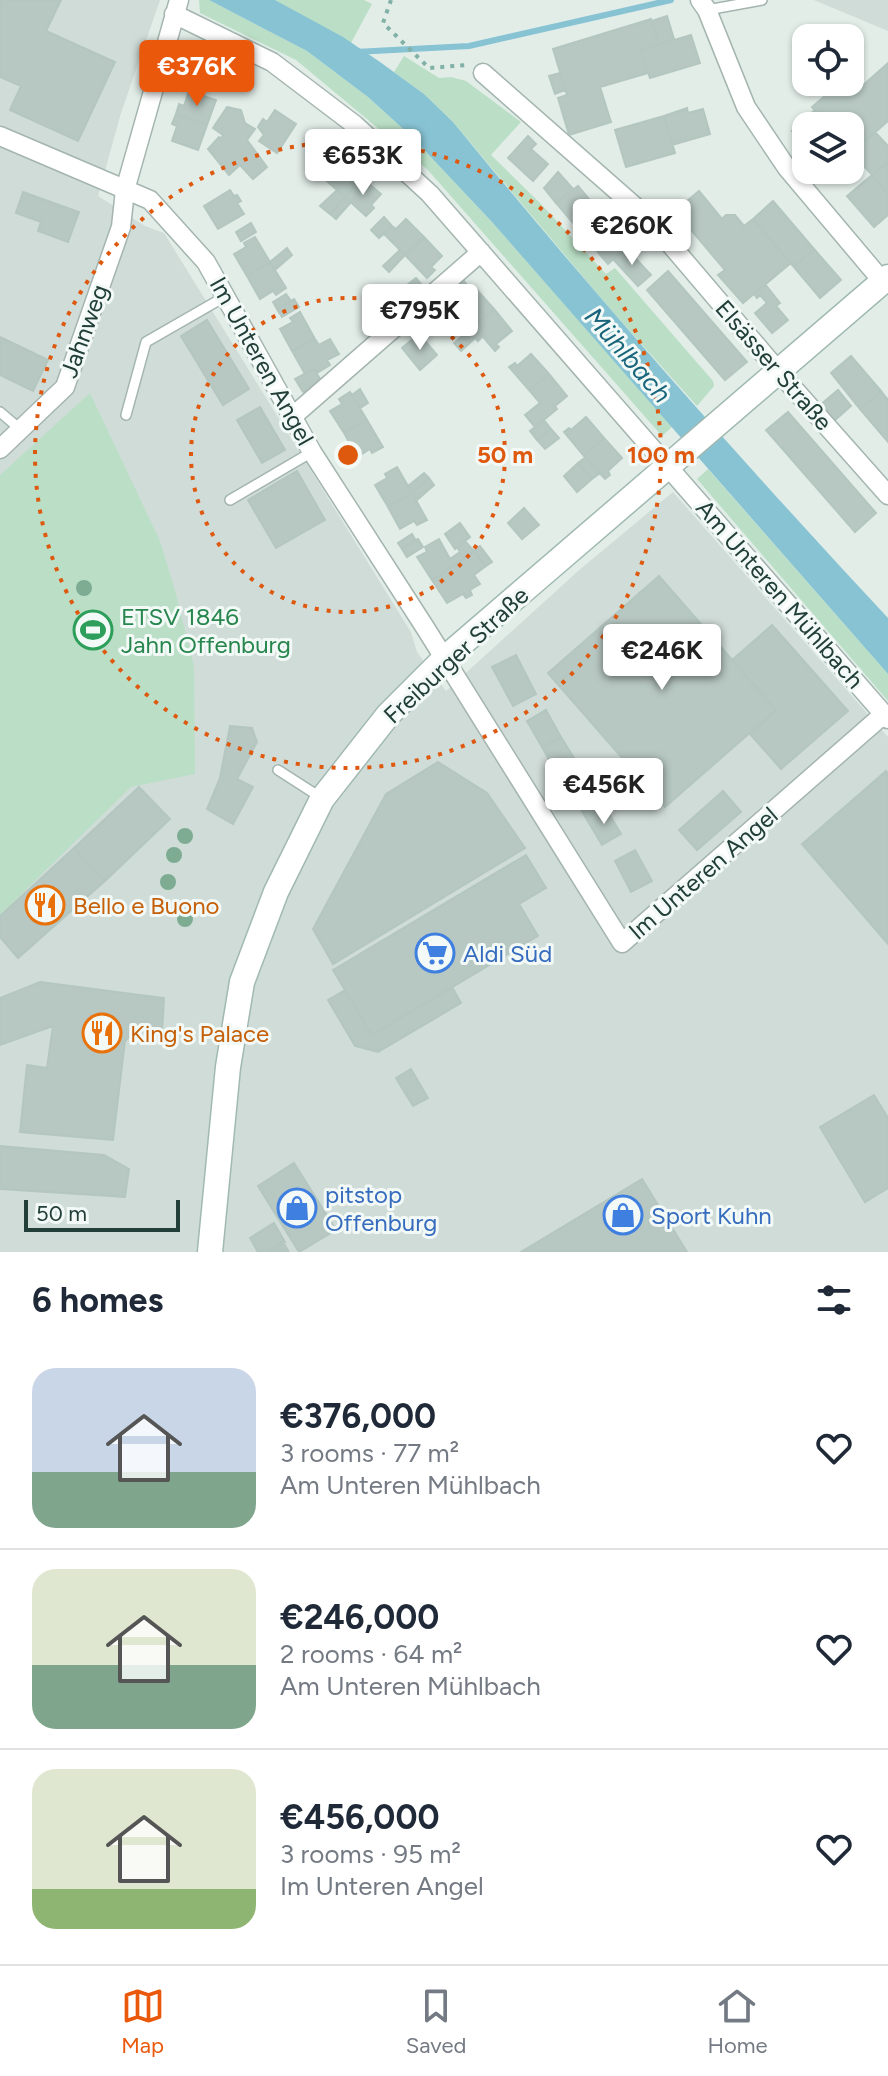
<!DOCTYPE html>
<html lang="en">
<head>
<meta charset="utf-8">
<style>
	:root { --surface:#fff; --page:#f6f6f7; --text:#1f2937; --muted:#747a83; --line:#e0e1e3; --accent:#ea580c }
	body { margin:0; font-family:Figtree,sans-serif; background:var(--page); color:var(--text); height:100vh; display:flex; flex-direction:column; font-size:30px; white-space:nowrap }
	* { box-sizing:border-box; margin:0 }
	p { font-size:26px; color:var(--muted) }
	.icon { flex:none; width:44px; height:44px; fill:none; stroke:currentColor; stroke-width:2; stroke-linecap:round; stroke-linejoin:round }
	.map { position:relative; height:1252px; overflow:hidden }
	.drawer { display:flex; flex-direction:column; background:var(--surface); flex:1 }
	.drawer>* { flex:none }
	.tools { position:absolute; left:792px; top:24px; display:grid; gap:16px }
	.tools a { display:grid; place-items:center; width:72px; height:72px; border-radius:16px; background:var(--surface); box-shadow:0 2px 6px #0004; font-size:40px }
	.scale { position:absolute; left:24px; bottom:20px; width:156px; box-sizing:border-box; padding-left:8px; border:4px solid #213e38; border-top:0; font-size:22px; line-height:28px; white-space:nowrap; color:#213e38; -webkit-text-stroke:6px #f2f9f6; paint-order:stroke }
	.price { position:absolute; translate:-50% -68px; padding:0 18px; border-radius:8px; background:#fff; color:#222; font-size:26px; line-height:52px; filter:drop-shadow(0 2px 4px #0008) }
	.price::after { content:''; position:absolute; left:50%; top:48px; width:24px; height:18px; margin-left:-12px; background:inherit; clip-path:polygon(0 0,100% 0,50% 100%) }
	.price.current { background:var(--accent); color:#fff }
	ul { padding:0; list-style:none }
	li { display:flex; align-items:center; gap:24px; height:200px; padding:0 32px }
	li+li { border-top:2px solid var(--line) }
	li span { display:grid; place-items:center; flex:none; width:224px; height:160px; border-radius:24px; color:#555 }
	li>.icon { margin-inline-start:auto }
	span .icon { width:96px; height:96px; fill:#fffc; stroke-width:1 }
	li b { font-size:34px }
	h2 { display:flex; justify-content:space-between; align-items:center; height:96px; padding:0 32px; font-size:34px }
	.tab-bar { display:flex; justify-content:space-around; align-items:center; height:112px; border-top:2px solid var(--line); background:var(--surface); font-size:22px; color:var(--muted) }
	.tab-bar a { display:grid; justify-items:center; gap:4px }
	.tab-bar .current { color:var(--accent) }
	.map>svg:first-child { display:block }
</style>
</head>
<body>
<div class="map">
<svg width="888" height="1252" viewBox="0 0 888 1252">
	<rect width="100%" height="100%" fill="#e2ede8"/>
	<!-- built -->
	<path fill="#d0dcd8" d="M 0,0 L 160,0 L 121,113 L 98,196 L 145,226 L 164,233 L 411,632 L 417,652 L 446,691 L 578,571 L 673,492 L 888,737 L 888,1252 L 0,1252 Z
		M 814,0 L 888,0 L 888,31 Z"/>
	<!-- green -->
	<path fill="#badfc6" d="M 199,0 L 209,0 L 307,51 L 368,97 L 411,136 L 492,222 L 672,427 L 662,436 L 427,169 L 296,60 L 200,13 Z
		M 275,0 L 364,0 L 372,4 L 351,43 Z
		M 404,56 L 439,78 L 451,77 L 466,81 L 521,122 L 491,155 L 540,203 L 606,274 L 615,268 L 713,381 L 714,386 L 697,406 L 611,310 L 453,122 L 424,94 L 394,72 Z
		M 90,393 L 160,541 L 176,594 L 194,667 L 195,774 L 131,787 L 0,915 L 0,475 Z
		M 708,469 L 888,674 L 888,701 L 697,479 Z"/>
	<!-- water -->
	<path fill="#88c3d4" d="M 209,0 L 275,0 L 343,37 L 380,62 L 424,94 L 453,122 C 592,292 738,457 888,618 L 888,674 L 492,222 L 411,136 L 368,97 L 307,51 Z"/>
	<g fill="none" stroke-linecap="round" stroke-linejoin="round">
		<!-- stream -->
		<path stroke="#88c3d4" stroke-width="6" d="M 355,52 L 469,46 L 671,0"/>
	</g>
	<!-- building -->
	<path fill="#b7c7c2" stroke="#b4c6c0" stroke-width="2" d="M 0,0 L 61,0 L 46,31 L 115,62 L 78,141 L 10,110 L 21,86 L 0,77 Z
		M 667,16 L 674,39 L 659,44 L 652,21 Z
		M 651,19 L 659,44 L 641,50 L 648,73 L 600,87 L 611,122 L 569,135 L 558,98 L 567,95 L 553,49 Z
		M 691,35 L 700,63 L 650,78 L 641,50 Z
		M 888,63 L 888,121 L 852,153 L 850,126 L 829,126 L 812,107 L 841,82 L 850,82 L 850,75 L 861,87 Z
		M 560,73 L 565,90 L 555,94 L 549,76 Z
		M 189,91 L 216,100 L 207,125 L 176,114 L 179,104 L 184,106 Z
		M 227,107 L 241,110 L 245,123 L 255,129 L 247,140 L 267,167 L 253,179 L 240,165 L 229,175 L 208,149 L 219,137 L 221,139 L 223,135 L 213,128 Z
		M 687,108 L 688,113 L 703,109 L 710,134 L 672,145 L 664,116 Z
		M 275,110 L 296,124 L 277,153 L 259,141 L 264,135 L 258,127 L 263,119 L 267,122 Z
		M 815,110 L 823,119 L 815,126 L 806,126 L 806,134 L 800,139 L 792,131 Z
		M 176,114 L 207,125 L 198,150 L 172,141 L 177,126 L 172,124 Z
		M 664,116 L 675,153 L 626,167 L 615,130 Z
		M 875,132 L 888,146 L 888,162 L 872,175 L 852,153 Z
		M 528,136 L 536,144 L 531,149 L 548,164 L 533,181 L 508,158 Z
		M 342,160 L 362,178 L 345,197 L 321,176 L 329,167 L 332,170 Z
		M 888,162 L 888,194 L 872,175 Z
		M 558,172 L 573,189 L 556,203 L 544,188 Z
		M 872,175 L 888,194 L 888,215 L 874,227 L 847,196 Z
		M 362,178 L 381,194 L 371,205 L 374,208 L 366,216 L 345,197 Z
		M 578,186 L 628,246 L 608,264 L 556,203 Z
		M 230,190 L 234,196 L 237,195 L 241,201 L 237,203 L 244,214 L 218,229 L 204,206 Z
		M 337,190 L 345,197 L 330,214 L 320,206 Z
		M 699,191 L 722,219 L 726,215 L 735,215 L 744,226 L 753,219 L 791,263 L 743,303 L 718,275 L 725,270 L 675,211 Z
		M 23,192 L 79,212 L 68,242 L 38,231 L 41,222 L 16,213 Z
		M 345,197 L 351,202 L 336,219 L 330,214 Z
		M 773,201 L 814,249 L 794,267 L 753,219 Z
		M 384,217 L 392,226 L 379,238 L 371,230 Z
		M 406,219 L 424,237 L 405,255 L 384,234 L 392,226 L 396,229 Z
		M 251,223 L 256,232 L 241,241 L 236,232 Z
		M 255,237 L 270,262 L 247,276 L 234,254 L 246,247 L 244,243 Z
		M 424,237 L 442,256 L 431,267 L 435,270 L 427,278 L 405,255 Z
		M 287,248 L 292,255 L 275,270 L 270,262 Z
		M 626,248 L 651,275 L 638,286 L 613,259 Z
		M 814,249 L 841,280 L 820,298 L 794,267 Z
		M 400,250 L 405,255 L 389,272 L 383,266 Z
		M 270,262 L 286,288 L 276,295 L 273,291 L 260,299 L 247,276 Z
		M 668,271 L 747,362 L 725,380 L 647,290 Z
		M 416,278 L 427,291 L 412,303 L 401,290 Z
		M 464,281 L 473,293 L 461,303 L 458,300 L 454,303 L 448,295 Z
		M 765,284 L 780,303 L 776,306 L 788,320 L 772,333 L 755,313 L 767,303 L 760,295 L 757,298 L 754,294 Z
		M 477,290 L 494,309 L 474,326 L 454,303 L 458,300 L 461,303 Z
		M 286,294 L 291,301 L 277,309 L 273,302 Z
		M 294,299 L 299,307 L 282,317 L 277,309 Z
		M 494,309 L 512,331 L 496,344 L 499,347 L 495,351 L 474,326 Z
		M 300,312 L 315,339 L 292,351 L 280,329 L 293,322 L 290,318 Z
		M 207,320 L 249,389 L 223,405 L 181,336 Z
		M 474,326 L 483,336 L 478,341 L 475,338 L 461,351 L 454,343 Z
		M 419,334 L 437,355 L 420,370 L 402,348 Z
		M 0,337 L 48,360 L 33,391 L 0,375 Z
		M 315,339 L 319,345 L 330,339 L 339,354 L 327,360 L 330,365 L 317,373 L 314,369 L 305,374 L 292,351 Z
		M 531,354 L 549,374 L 529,390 L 509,367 L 515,363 L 517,366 Z
		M 851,356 L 881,391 L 860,409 L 831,373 Z
		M 314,369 L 322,382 L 303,392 L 295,379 Z
		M 549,374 L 567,396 L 555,406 L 557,409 L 535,427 L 525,415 L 540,403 L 529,390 Z
		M 360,389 L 368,403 L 360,408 L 352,395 Z
		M 838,390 L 851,406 L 834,421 L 820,405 Z
		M 881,391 L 888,400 L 888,442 L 860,409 Z
		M 350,392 L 367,420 L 344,433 L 330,411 L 342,404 L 339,399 Z
		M 260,407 L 285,450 L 262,463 L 237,420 Z
		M 788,412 L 876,513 L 855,532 L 766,430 Z
		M 586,417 L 604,438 L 584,456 L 564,432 L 569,428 L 571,430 Z
		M 367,420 L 383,447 L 372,453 L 370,449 L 357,457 L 344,433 Z
		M 544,420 L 551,429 L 537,440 L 530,431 Z
		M 551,429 L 559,438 L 545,449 L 537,440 Z
		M 604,438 L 622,458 L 608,471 L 610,475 L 605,479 L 584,456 Z
		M 586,457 L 600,473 L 592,479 L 578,463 Z
		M 578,463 L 592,479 L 577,492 L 564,476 Z
		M 397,467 L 412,493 L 388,507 L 375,485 L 387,478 L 385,474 Z
		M 297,471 L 325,520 L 276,548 L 248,500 Z
		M 424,473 L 429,478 L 412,493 L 408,486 Z
		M 429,478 L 434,485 L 416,501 L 412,493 Z
		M 412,493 L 427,520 L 417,525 L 414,521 L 400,529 L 388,507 Z
		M 524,508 L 539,525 L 522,539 L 508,523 Z
		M 460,523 L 470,537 L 455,549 L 445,534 Z
		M 412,534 L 416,541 L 402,549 L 398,543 Z
		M 418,539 L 423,547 L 407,557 L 402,549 Z
		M 439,539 L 450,559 L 460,552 L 457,547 L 465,541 L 474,551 L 432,580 L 417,557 L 427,552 L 425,547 Z
		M 480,546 L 492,562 L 486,566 L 474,551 Z
		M 474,551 L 486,566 L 474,575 L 480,584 L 470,590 L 472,595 L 466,598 L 463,594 L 447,603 L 432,580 Z
		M 659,576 L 776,710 L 665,807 L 548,673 Z
		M 772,625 L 848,711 L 781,769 L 750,734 L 776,710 L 732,660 Z
		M 516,655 L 536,694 L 513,706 L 492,667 Z
		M 546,710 L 561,737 L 542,747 L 527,721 Z
		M 230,726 L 252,728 L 257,742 L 237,779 L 253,787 L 233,824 L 207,809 L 220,778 Z
		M 561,737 L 577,763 L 557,774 L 542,747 Z
		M 438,762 L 487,793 L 525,848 L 333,964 L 313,929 L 386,794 Z
		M 886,771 L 888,774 L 888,944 L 802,844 Z
		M 589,780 L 605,807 L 586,818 L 570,791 Z
		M 139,787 L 170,819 L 105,881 L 74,848 Z
		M 723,791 L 741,812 L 697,850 L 679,830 Z
		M 605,807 L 621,834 L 602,845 L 586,818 Z
		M 74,848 L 105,881 L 18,958 L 0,937 L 0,916 Z
		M 635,850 L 652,881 L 631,892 L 615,861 Z
		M 526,855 L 546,888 L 519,904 L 538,936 L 372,1035 L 333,970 Z
		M 40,982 L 164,998 L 162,1033 L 135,1031 L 125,1041 L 113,1140 L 20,1132 L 27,1065 L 47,1068 L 53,1026 L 0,1045 L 0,998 Z
		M 452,987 L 461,1003 L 378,1052 L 355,1046 L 328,1000 L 345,990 L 372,1035 Z
		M 411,1069 L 428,1098 L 413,1106 L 396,1078 Z
		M 874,1095 L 888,1118 L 888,1188 L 865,1202 L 820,1127 Z
		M 0,1146 L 104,1155 L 129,1169 L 125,1197 L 0,1189 Z
		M 294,1163 L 336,1230 L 299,1252 L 258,1186 Z
		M 642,1179 L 687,1252 L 521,1252 Z
		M 274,1223 L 285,1242 L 267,1252 L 258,1252 L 250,1238 Z
		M 283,1242 L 289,1252 L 267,1252 Z"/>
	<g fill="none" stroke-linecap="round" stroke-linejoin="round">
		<defs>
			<path id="service" d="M 707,10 L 762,0
				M 0,412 L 20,429
				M 126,415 L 146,342 L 226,296
				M 230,500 L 312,452
				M 278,770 L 320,797"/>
			<path id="minor" d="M 700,0 L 707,10 L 746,107 L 787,168 L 883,282
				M 174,14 L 272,62 L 355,125 L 430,194 L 888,719
				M 483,73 L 648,218 L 779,372 L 888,495
				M 0,136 L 150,200 L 206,262 L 312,452 L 426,629 L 622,943 L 884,714
				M 292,417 L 481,252
				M 0,449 L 65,387 L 121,227 L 125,190 L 179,0"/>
			<path id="secondary" d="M 210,1252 L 228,1067 L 242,982 L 276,892 L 322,799 L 388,715 L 445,658 L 888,277"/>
		</defs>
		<!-- service casing -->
		<use href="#service" stroke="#a4b5b0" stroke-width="12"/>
		<!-- minor casing -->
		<use href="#minor" stroke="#a4b5b0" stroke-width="21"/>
		<!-- secondary casing -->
		<use href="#secondary" stroke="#a0b9b2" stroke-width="27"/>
		<!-- path -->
		<path stroke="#81b1a6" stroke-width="4" stroke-dasharray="4 6" stroke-linecap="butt" d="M 391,0 L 383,23 L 429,68 L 468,65"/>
		<!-- service -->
		<use href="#service" stroke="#fff" stroke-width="9"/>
		<!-- minor -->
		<use href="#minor" stroke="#fff" stroke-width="18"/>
		<!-- secondary -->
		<use href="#secondary" stroke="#fff" stroke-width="24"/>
	</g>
	<!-- trees -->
	<g fill="#7dac93">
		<circle cx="84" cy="588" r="8"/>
		<circle cx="102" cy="632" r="8"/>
		<circle cx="185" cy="836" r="8"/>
		<circle cx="174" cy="855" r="8"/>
		<circle cx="168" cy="882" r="8"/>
		<circle cx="185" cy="919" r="8"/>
	</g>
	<!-- distance rings -->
	<g fill="none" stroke="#de580e" stroke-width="4" stroke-dasharray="4 8">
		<circle cx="348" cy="455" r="157"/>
		<circle cx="348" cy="455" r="313"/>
	</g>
	<!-- icons -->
	<defs>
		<symbol id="stadium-ring" viewBox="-11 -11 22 22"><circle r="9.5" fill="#f2f9f6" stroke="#2e9e5b" stroke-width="1.5"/><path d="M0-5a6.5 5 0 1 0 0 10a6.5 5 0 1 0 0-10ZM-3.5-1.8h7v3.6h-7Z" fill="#2e9e5b"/></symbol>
		<symbol id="restaurant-ring" viewBox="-11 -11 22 22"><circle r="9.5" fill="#f2f9f6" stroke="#e8710a" stroke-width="1.5"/><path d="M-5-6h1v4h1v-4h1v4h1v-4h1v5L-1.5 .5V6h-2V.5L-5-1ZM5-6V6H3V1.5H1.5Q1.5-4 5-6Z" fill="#e8710a"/></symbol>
		<symbol id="supermarket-ring" viewBox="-11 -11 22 22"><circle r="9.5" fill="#f2f9f6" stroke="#3f7fe0" stroke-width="1.5"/><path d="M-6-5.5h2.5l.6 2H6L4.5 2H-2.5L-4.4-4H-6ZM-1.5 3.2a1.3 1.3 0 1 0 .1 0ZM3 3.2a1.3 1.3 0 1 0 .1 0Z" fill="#3f7fe0"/></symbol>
		<symbol id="shop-ring" viewBox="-11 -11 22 22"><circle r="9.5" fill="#f2f9f6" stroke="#3f7fe0" stroke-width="1.5"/><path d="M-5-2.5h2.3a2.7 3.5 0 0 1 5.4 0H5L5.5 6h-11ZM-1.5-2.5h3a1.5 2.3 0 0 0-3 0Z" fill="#3f7fe0"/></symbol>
	</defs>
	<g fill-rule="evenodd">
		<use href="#stadium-ring" x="71" y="608" width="44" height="44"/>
		<use href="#restaurant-ring" x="23" y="883" width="44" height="44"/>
		<use href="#supermarket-ring" x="413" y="931" width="44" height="44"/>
		<use href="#restaurant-ring" x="80" y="1011" width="44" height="44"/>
		<use href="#shop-ring" x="275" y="1186" width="44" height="44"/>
		<use href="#shop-ring" x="601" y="1193" width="44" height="44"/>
	</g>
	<g text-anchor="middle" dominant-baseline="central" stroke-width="6" stroke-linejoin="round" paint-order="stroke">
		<!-- street labels -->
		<g font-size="24" fill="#213e38" stroke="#f2f9f6">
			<text transform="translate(84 331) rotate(-70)">Jahnweg</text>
			<text transform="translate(262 361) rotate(61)">Im Unteren Angel</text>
			<text transform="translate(774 365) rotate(49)">Elsässer Straße</text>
			<text transform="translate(780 594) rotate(49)">Am Unteren Mühlbach</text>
			<text transform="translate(456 655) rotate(-43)">Freiburger Straße</text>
			<text transform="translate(703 873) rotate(-41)">Im Unteren Angel</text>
		</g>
		<!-- leisure labels -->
		<g font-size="24" fill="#27864d" stroke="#f2f9f6" text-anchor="start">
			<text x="121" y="616">ETSV 1846<tspan x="121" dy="28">Jahn Offenburg</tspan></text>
		</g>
		<!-- food labels -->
		<g font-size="24" fill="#c56008" stroke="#f2f9f6" text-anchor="start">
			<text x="73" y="905">Bello e Buono</text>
			<text x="130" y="1033">King's Palace</text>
		</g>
		<!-- shop labels -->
		<g font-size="24" fill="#366cbe" stroke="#f2f9f6" text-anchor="start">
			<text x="463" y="953">Aldi Süd</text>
			<text x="325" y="1194">pitstop<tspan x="325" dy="28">Offenburg</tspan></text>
			<text x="651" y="1215">Sport Kuhn</text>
		</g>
		<!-- water labels -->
		<g font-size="26" font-style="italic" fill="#19657c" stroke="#f2f9f6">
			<text transform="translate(628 355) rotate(49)">Mühlbach</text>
		</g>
	</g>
	<circle cx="348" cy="455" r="12" fill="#de580e" stroke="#f2f9f6" stroke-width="4"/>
	<g font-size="24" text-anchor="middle" font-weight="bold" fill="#de580e" stroke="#f2f9f6" stroke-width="6" stroke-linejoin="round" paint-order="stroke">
		<text x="505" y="463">50 m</text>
		<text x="661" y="463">100 m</text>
	</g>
</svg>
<div class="tools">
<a><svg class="icon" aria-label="locate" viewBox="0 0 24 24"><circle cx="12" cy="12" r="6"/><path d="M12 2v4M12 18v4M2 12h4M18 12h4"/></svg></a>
<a><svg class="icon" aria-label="layers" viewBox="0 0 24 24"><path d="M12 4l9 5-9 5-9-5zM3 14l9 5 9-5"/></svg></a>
</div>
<div class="scale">50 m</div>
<b class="price current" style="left:197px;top:108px">€376K</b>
<b class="price" style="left:363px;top:197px">€653K</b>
<b class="price" style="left:632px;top:267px">€260K</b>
<b class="price" style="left:420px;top:352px">€795K</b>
<b class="price" style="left:662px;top:692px">€246K</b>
<b class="price" style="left:604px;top:826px">€456K</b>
</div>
<section class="drawer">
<h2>6 homes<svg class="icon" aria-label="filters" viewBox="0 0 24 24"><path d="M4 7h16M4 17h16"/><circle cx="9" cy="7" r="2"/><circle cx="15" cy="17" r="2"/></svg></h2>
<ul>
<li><span style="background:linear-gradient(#c9d6e8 65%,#7fa58c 0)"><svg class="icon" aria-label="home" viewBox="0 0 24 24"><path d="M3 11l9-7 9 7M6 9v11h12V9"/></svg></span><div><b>€376,000</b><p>3 rooms · 77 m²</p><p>Am Unteren Mühlbach</p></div><svg class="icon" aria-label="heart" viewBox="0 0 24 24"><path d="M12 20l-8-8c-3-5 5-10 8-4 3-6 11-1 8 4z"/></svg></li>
<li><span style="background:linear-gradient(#dfe7d0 60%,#7fa58c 0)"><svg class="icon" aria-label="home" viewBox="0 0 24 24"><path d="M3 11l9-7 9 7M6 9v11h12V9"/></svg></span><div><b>€246,000</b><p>2 rooms · 64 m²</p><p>Am Unteren Mühlbach</p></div><svg class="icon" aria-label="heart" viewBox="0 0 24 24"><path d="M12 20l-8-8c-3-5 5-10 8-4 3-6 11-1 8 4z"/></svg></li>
<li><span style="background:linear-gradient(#dfe7d0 75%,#8fb573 0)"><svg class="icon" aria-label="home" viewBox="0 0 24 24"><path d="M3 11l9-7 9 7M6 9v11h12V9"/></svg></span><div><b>€456,000</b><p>3 rooms · 95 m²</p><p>Im Unteren Angel</p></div><svg class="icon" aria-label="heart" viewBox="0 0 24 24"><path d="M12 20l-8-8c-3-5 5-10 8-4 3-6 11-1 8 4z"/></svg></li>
</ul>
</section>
<nav class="tab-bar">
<a class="current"><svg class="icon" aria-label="map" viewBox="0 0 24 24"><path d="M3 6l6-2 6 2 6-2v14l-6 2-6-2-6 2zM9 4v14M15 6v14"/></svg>Map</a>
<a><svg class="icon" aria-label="saved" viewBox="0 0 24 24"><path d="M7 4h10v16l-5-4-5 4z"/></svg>Saved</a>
<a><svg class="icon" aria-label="home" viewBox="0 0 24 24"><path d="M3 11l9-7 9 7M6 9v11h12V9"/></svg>Home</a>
</nav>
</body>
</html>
